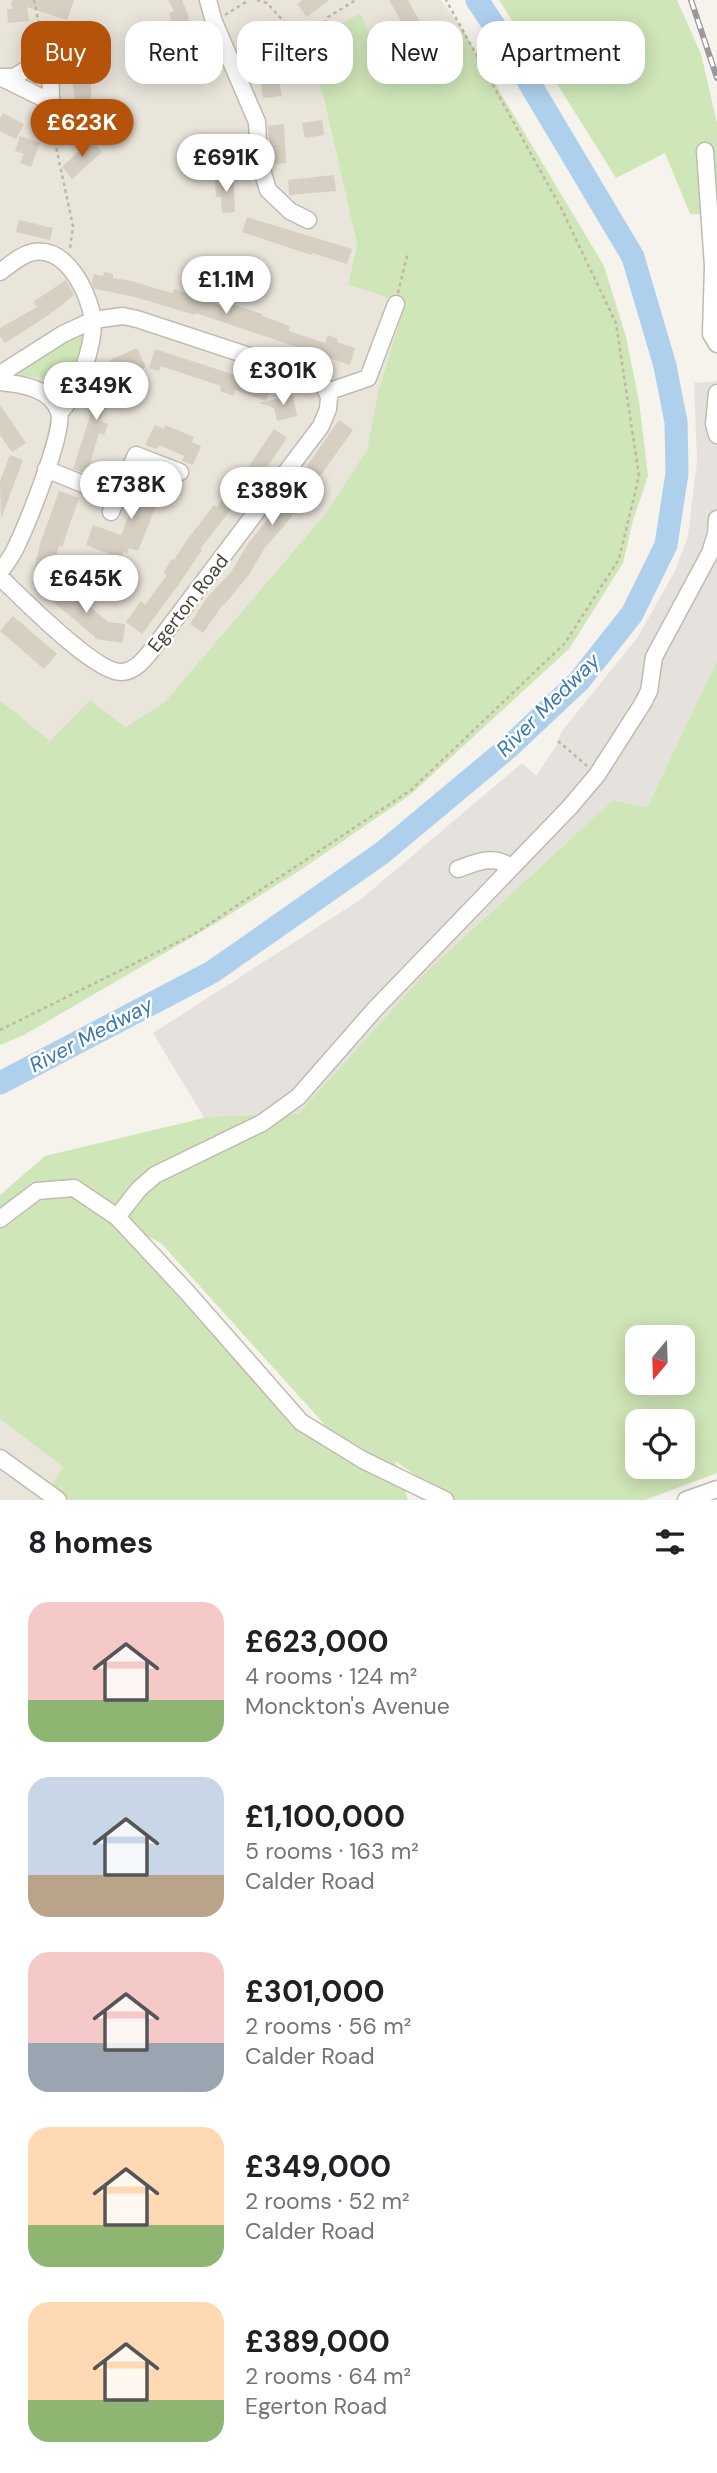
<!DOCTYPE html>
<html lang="en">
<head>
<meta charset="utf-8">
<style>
	:root { --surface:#fff; --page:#f2f2f2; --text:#202124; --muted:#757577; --accent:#b45309 }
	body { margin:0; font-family:"DM Sans",sans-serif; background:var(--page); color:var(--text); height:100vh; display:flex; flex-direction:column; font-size:26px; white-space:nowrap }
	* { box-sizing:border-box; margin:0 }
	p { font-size:23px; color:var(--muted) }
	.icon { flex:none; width:38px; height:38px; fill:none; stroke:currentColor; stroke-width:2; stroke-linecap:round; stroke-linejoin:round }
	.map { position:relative; height:1500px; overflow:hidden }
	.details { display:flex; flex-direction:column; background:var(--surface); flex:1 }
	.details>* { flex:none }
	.top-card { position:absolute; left:21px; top:21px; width:676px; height:63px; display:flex; gap:14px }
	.needle { width:46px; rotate:199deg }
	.fabs { position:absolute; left:625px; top:1325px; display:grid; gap:14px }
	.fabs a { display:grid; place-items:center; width:70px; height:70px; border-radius:14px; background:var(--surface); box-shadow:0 4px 18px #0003; font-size:35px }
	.price { position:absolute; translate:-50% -60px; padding:0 16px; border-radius:24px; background:#fff; color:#222; font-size:23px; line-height:46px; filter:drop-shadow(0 2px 4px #0008) }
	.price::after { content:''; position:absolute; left:50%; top:42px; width:21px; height:16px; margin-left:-10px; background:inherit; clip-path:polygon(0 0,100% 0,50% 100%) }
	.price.active { background:var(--accent); color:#fff }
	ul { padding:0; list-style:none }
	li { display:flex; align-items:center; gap:21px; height:175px; padding:0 28px }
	li span { display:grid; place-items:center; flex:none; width:196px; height:140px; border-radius:21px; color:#555 }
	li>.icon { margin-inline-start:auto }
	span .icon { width:84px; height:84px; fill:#fffc; stroke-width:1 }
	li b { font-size:30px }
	h2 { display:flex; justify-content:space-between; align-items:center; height:84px; padding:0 28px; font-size:30px }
	.chip { padding:0 24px; border-radius:21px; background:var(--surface); box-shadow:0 4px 18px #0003; font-size:24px; line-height:63px }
	.chip.active { background:var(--accent); color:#fff }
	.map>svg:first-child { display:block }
</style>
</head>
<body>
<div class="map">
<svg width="717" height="1500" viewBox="0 0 717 1500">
	<rect width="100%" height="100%" fill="#f5f3ec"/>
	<!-- residential -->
	<path fill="#e9e5db" d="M 0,0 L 441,0 L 464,32 L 371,38 L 360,14 L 303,47 L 323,95 L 357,244 L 348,283 L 405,304 L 378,392 L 367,450 L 325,514 L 165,702 L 124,727 L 90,700 L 51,742 L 0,700 Z
		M 0,1419 L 63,1467 L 51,1486 L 70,1500 L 0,1500 Z"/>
	<!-- industrial -->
	<path fill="#e5e2dd" d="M 717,381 L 717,661 L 647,809 L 613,800 L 427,971 L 298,1114 L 212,1131 L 153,1033 L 360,900 L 522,763 L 536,776 L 556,746 L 562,731 L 637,638 L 675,571 L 688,536 L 697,461 L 694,383 Z"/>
	<!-- green -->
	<path fill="#cfe6b8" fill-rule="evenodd" d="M 499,0 L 677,0 L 701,54 L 717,123 L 717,215 L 690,214 L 665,153 L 616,178 L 539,55 L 516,26 Z
		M 360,13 L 371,38 L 464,32 L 604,266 L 626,337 L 639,401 L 648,476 L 633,520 L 623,563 L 569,649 L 410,795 L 302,869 L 218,922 L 24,1035 L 0,1045 L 0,700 L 50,741 L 90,700 L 125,727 L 165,702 L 325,514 L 367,450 L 378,392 L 405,304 L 348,284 L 357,244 L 323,95 L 303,47 Z
		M 80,335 L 86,340 L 65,395 L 41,377 L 14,376 L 73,336 Z
		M 717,661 L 717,1473 L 645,1500 L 452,1500 L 395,1461 L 408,1500 L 70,1500 L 51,1486 L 63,1467 L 0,1419 L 0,1195 L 45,1156 L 208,1117 L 298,1114 L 427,971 L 613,800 L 647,808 ZM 107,1217 L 161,1243 L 324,1424 L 330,1451 L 293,1425 ZM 637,1337 L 682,1337 L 682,1382 L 637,1382 ZM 637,1421 L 682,1421 L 682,1466 L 637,1466 Z"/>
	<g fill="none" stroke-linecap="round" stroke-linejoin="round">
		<!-- river -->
		<path stroke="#aed0ed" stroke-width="23" d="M 0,1083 L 212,972 L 382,853 L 509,747 L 579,681 L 632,614 L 666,545 L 677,473 L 676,422 L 665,366 L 633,257 L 505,42 L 477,0"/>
	</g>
	<!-- building -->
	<path fill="#d6cfc2" d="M 13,0 L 74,0 L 67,20 L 27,7 L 29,21 L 8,23 L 7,9 L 12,9 L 11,2 Z
		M 168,0 L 182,0 L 188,14 L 196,71 L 180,74 L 173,25 L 169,13 L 174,11 Z
		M 303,0 L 329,0 L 307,17 L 297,4 Z
		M 389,0 L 408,0 L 422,26 L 408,33 Z
		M 84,30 L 86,59 L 92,58 L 93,68 L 90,69 L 92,109 L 76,110 L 67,31 Z
		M 252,37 L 259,64 L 245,67 L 237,41 Z
		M 279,81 L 282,96 L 263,98 L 261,83 Z
		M 3,113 L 24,124 L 16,139 L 0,131 L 0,119 Z
		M 322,120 L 324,135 L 305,138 L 302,123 Z
		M 284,124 L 286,163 L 271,164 L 268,126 Z
		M 20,136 L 40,143 L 31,167 L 20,163 L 24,154 L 15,151 Z
		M 91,140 L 102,152 L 72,179 L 62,167 Z
		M 212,140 L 220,175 L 204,178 L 198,143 Z
		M 334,175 L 336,191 L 289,195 L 288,180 Z
		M 233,177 L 235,212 L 222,213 L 221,197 L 216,197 L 215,178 Z
		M 247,217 L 352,249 L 347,264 L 312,253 L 311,255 L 242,232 Z
		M 19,220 L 53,228 L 50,240 L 16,232 Z
		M 104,272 L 113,274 L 113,278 L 131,281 L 172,293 L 174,289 L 225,307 L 226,302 L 262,314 L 262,316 L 290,326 L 289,331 L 325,343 L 328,335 L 338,339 L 337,342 L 355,348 L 350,365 L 196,313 L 195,315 L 135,297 L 95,289 L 92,283 L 94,274 L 103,276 Z
		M 66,280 L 74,295 L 49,315 L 5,343 L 0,336 L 0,328 L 37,307 L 33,302 Z
		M 137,348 L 146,367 L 119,380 L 110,360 Z
		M 155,349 L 271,387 L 266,401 L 235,390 L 233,396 L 220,391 L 221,386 L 161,366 L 159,371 L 149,368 Z
		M 102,375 L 121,382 L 116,397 L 110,395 L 100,421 L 108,424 L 104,435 L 99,433 L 87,474 L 73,469 L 91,413 L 88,412 Z
		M 293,395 L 297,416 L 277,421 L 274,408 L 259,403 Z
		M 0,405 L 26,443 L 12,452 L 0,435 Z
		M 339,420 L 353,430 L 286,524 L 266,546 L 248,576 L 224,605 L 223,604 L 203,633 L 190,624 L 206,599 L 231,572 L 249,542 L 281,503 Z
		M 155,425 L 164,429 L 165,425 L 194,437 L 192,442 L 201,446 L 193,465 L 182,461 L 184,456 L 159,445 L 157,449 L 145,445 Z
		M 274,429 L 287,438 L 254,486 L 251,484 L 200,549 L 202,550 L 179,584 L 142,634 L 126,622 L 141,601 L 145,605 L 167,575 L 163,573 L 172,559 L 174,560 L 187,540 L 214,505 L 217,507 L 237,479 L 239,481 Z
		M 10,455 L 23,460 L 1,519 L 0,481 Z
		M 147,471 L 167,478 L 138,551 L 129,548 L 127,553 L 123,551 L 122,559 L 86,545 L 93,525 L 121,535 Z
		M 59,491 L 79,498 L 62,547 L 59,545 L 56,558 L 53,557 L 50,574 L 34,570 L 40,544 Z
		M 53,582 L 66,593 L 69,589 L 108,622 L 125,624 L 123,643 L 95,639 L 95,637 L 44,594 Z
		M 13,616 L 57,654 L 44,669 L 0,631 Z"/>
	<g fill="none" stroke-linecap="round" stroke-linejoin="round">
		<defs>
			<path id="minor" d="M 208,0 L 214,22 L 257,122 L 259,160 L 268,190 L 290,211 L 308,220
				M 0,77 L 47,100 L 51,99 L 50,61 L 45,58 L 14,77 L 1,77
				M 705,151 L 713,266 L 711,334 L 717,344
				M 0,272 C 10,265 20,255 33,252 C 67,246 89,293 93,320 L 123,316 L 137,319 L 310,376 L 324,386 L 329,397 L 328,409 L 321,426 L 158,642 C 148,654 138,671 122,672 C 96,674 21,597 0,577
				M 0,374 L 63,334 L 93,320 C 94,345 77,396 59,413
				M 0,382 C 21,384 51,388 59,412 C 65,431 27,524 17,545 C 13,555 6,564 0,572
				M 327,392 L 368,378 L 396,304
				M 717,393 L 714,424 L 717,435
				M 46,469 L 117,498 L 111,512
				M 117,498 L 136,455 L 180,472
				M 458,869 C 475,863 495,853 511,868
				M 117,1217 L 139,1189 L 155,1175 L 262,1123 L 298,1097 L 375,1009 L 569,808 L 597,775 L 643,703 L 649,691 L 654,657 L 710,553 L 716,534 L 717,519
				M 0,1219 L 37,1191 L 74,1188 L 117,1217 L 186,1291 L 301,1422 L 363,1460 L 445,1500
				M 0,1458 L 58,1500
				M 686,1500 L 717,1489"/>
		</defs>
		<!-- minor casing -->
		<use href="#minor" stroke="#c0bbaf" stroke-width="19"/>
		<!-- path -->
		<path stroke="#c1b7a1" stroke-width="2.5" stroke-dasharray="3.5 3.5" stroke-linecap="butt" d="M 34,0 L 43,44
			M 257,0 L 267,3 L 299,38 L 315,38 L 328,17 L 356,0
			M 225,15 L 249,0
			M 49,114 L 73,226 L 70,248
			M 398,293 L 408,252
			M 558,741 L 587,766
			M 0,1030 L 194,934 L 411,790 L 565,643 L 619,559 L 639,476 L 616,323 L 562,210 L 446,0"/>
		<!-- minor -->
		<use href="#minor" stroke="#fff" stroke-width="16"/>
		<defs>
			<path id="rail" d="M 691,0 L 717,78"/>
		</defs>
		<!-- rail casing -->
		<use href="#rail" stroke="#9a9a9a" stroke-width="6"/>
		<!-- rail -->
		<use href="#rail" stroke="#fff" stroke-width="3.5" stroke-dasharray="10" stroke-linecap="butt"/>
	</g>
	<g text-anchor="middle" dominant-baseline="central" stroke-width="5" stroke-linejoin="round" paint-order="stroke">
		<!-- street labels -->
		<g font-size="19" fill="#49443a" stroke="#fff">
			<text transform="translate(188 603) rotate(-52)">Egerton Road</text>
		</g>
		<!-- water labels -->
		<g font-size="21" font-style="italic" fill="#3977af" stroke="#fff">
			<text transform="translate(548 705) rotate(-45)">River Medway</text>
			<text transform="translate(91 1035) rotate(-28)">River Medway</text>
		</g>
	</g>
</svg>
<div class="fabs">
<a><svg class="needle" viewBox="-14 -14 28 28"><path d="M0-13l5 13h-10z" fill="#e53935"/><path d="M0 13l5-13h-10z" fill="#757577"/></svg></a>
<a><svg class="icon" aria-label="locate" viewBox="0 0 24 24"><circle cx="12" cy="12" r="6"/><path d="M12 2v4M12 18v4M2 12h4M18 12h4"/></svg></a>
</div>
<b class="price active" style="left:82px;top:159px">£623K</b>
<b class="price" style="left:226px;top:194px">£691K</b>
<b class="price" style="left:226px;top:316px">£1.1M</b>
<b class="price" style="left:283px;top:407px">£301K</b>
<b class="price" style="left:96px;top:422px">£349K</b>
<b class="price" style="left:131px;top:521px">£738K</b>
<b class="price" style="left:272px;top:527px">£389K</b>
<b class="price" style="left:86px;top:615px">£645K</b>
<div class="top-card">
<a class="chip active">Buy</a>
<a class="chip">Rent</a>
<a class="chip">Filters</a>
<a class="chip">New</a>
<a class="chip">Apartment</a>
</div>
</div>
<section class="details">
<h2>8 homes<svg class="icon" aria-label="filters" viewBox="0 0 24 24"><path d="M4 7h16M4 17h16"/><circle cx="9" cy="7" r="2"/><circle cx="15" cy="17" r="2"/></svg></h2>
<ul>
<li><span style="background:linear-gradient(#f6c9c9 70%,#8fb573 0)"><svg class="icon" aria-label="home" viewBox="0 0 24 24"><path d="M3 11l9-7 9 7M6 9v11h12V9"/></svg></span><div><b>£623,000</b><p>4 rooms · 124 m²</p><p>Monckton's Avenue</p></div></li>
<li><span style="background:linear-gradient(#c9d6e8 70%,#b9a48a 0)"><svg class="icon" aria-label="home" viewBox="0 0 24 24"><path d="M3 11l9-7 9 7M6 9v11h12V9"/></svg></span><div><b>£1,100,000</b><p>5 rooms · 163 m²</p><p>Calder Road</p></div></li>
<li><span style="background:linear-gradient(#f6c9c9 65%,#9aa5b1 0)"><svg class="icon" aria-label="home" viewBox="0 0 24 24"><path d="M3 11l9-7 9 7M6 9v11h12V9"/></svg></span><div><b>£301,000</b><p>2 rooms · 56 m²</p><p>Calder Road</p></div></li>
<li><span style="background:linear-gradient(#ffd9b3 70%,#8fb573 0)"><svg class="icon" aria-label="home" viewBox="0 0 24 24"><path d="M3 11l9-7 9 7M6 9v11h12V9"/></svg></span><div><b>£349,000</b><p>2 rooms · 52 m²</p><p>Calder Road</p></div></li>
<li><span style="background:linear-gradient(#ffd9b3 70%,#8fb573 0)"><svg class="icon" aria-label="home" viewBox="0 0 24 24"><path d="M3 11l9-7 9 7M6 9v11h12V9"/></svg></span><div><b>£389,000</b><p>2 rooms · 64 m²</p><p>Egerton Road</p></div></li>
</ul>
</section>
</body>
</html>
